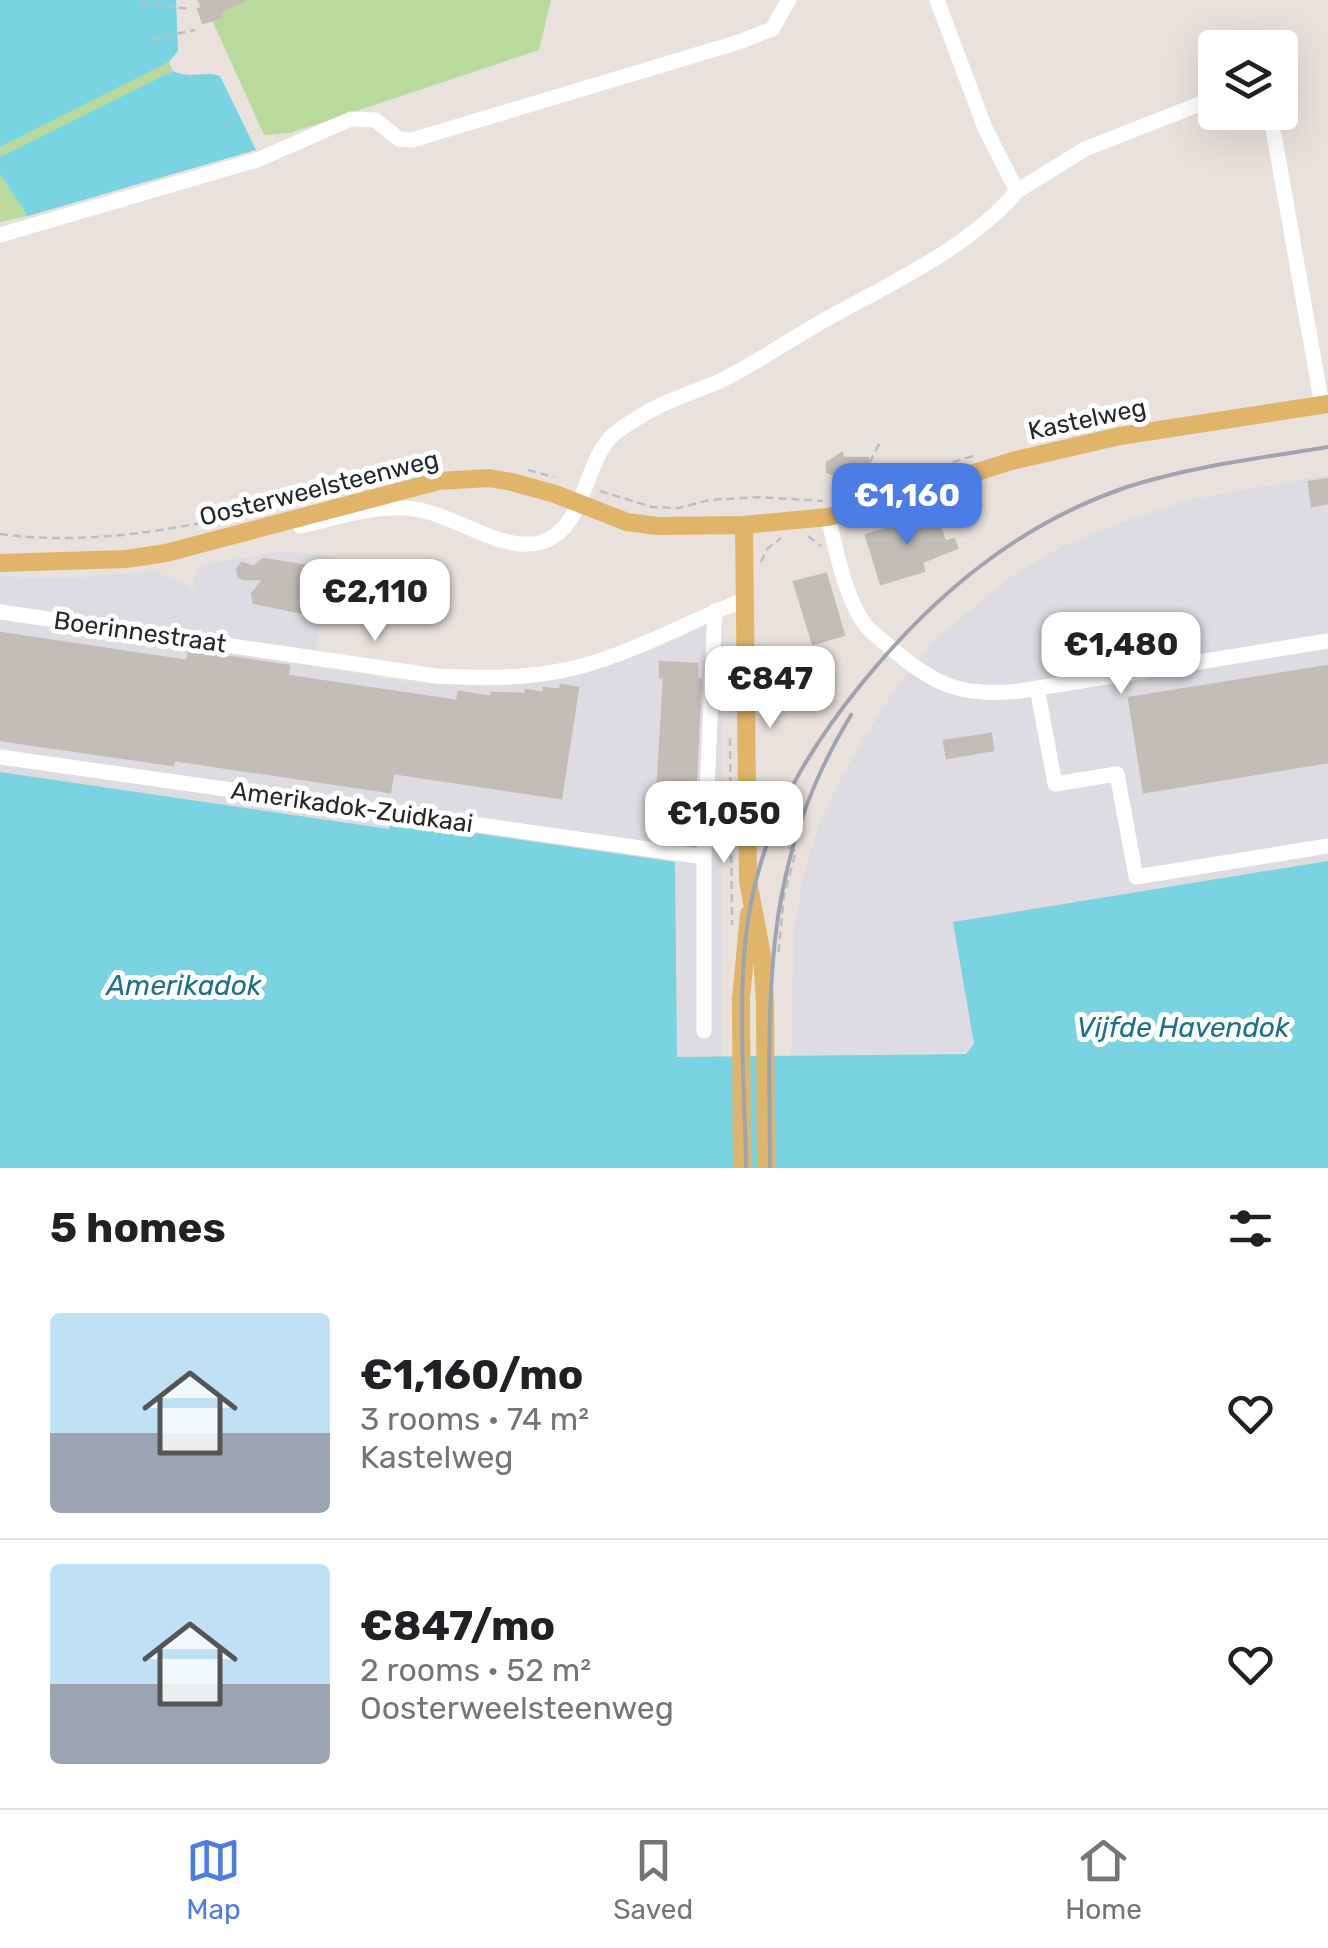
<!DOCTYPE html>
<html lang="en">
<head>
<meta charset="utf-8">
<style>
	:root { --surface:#fff; --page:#f6f6f6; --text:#202124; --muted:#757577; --line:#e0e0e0; --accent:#4c7de6 }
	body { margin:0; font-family:Rubik,sans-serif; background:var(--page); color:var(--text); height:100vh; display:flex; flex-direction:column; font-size:38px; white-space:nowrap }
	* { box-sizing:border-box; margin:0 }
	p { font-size:32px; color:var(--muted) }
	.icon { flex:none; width:55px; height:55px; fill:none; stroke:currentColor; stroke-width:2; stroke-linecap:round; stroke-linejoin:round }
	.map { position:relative; height:1168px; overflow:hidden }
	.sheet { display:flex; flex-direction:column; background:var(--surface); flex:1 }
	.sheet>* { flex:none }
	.controls { position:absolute; left:1198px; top:30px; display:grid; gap:20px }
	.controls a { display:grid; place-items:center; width:100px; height:100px; border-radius:10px; background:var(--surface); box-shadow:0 10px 40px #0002; font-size:50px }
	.price { position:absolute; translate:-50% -85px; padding:0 22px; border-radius:20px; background:#fff; color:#222; font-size:32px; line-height:65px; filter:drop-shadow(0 2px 5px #0008) }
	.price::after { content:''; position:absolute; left:50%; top:60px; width:30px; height:22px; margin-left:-15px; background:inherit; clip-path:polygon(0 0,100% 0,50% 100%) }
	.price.on { background:var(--accent); color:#fff }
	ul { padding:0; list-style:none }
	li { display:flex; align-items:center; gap:30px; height:250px; padding:0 50px }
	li+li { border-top:2px solid var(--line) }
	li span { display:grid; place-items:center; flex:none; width:280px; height:200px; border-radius:10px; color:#555 }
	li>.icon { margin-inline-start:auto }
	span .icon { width:120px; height:120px; fill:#fffc; stroke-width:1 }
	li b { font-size:42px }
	h2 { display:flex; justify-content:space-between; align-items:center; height:120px; padding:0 50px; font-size:42px }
	.tab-bar { display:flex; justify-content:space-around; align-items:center; height:140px; border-top:2px solid var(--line); background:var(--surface); font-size:28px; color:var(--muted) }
	.tab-bar a { display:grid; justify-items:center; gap:5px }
	.tab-bar .on { color:var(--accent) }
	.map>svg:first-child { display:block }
</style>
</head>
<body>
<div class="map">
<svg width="1328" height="1168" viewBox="0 0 1328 1168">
	<rect width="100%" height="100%" fill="#e9e1db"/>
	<!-- industrial -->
	<path fill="#dddce2" d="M 1328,475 L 1328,861 L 954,922 L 974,1044 L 970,1052 L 791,1056 L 794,930 L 804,874 L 820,822 L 843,774 L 892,693 L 933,641 L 1013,575 L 1065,545 L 1109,527 L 1188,500 Z
		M 281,551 L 330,557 L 313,666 L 416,683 L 500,686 L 576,676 L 670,643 L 723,616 L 722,1057 L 676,1057 L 674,862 L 392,821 L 390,829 L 0,772 L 0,576 L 61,579 L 155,571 L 193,589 L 198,566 Z"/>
	<!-- green -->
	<path fill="#bada9d" d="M 203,0 L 551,0 L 539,50 L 290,133 L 264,135 Z
		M 169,62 L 173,71 L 0,157 L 0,147 Z
		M 0,164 L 28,216 L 0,222 Z"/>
	<!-- water -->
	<path fill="#79d3e1" d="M 0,0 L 176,0 L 178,51 L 169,62 L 0,147 Z
		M 173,71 C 192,80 205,70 220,76 L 256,150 L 28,216 L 0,174 L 0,157 Z
		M 0,772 L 389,829 L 391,821 L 675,862 L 677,1057 L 966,1054 L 974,1044 L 953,922 L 1328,861 L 1328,1168 L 0,1168 Z"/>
	<!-- building -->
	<path fill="#c2bdb7" stroke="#c4bdb6" stroke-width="2.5" d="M 199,0 L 244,0 L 244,1 L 224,9 L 220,13 L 222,17 L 203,23 L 198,9 L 202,8 Z
		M 842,453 L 843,458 L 868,458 L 869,471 L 838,476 L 827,472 L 827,463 Z
		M 1328,479 L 1328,503 L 1312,506 L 1309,482 Z
		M 936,514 L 945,542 L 954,539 L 957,548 L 922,562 L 924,571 L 881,584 L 866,535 Z
		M 263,559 L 314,567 L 304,613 L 254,603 L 252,594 L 264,579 L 243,579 L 239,577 L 237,569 L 242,563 L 254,567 Z
		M 826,574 L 844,635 L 813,644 L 794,582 Z
		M 0,633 L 187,661 L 189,651 L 289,666 L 288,676 L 457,701 L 459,692 L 492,697 L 492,693 L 526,694 L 526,690 L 543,693 L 544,688 L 560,690 L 561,685 L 578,688 L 561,798 L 393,773 L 390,792 L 174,760 L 173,765 L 0,740 Z
		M 660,662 L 697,664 L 697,679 L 701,680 L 693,832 L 655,831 L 664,678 L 660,677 Z
		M 1328,666 L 1328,762 L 1144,792 L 1129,698 Z
		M 991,734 L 993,750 L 947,758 L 944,741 Z"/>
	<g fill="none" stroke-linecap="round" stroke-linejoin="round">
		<!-- path -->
		<path stroke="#bebebe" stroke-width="2.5" stroke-dasharray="8 5" stroke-linecap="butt" d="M 140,3 L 190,9
			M 152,39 L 195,30
			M 879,444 L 870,462 L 880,483
			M 528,470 L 554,477
			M 600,491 L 652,507 L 679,508 L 709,500 L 758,497 L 823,501
			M 841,497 L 976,455
			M 0,534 C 114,549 224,519 334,492
			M 808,536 L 821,546
			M 761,562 L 767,549 L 781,538
			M 730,738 L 732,925
			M 764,837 L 796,851 L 784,896 L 778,957"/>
		<!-- minor -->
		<path stroke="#fff" stroke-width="15" d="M 1270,112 L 1322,405
			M 1017,191 L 1085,149 L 1215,98
			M 0,235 L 257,160 L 351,119 L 375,120 L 399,139 L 412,140 L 739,42 L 772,29 L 789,0
			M 828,517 C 836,549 844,593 863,622 C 870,632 882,640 891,648 C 936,686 961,697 1020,691 L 1328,641
			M 300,526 C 338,518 381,502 420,510 C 458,517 506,554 542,542 C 584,529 583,468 610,438 C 618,429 631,422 641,416 C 667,399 697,392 724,379 C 756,363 785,343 816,325 C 882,287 968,250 1017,191 L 985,128 L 937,0
			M 0,612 L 437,676 C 476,678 515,679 554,672 C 621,661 681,624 744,600
			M 1037,688 L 1055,784 L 1117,774 L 1136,877 L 1328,846
			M 0,757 L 704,857
			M 704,1031 L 704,857 L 715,611"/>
		<!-- major -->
		<path stroke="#e1b569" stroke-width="18" d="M 744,525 L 748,881 L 762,955 L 765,1004 L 766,1168
			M 0,563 L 126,559 L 166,553 L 439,481 L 489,478 L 512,482 L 555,494 L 627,522 L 657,526 L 744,525 L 828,517 L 857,510 L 1012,461 L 1120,436 L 1328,404
			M 742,1168 L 741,999 L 749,914"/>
		<!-- rail -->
		<path stroke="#9fa4b1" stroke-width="4" d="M 746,1168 C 745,1085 735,984 751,903 C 767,818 809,748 863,682 C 934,595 1018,524 1127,487 C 1192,466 1261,458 1328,447
			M 770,1168 C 769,1000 759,865 851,715"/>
	</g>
	<g text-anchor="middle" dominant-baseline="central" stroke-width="10" stroke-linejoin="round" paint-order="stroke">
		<!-- street labels -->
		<g font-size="25" fill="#282828" stroke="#fff">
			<text transform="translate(1087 419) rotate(-12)">Kastelweg</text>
			<text transform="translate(319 488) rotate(-14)">Oosterweelsteenweg</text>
			<text transform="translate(140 632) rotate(8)">Boerinnestraat</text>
			<text transform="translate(352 807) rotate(8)">Amerikadok-Zuidkaai</text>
		</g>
		<!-- water labels -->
		<g font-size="28" font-style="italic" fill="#1b728a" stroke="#fff">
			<text x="184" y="985">Amerikadok</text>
			<text x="1183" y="1027">Vijfde Havendok</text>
		</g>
	</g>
</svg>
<div class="controls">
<a><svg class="icon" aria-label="layers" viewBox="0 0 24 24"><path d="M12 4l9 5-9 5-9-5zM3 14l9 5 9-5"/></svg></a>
</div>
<b class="price on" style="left:907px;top:548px">€1,160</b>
<b class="price" style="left:375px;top:644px">€2,110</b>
<b class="price" style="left:1121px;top:697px">€1,480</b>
<b class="price" style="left:770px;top:731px">€847</b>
<b class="price" style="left:724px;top:866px">€1,050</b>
</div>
<section class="sheet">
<h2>5 homes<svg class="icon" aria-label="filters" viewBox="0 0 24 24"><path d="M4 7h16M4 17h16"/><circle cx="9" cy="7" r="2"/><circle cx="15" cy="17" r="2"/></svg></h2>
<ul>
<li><span style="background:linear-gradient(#bfe0f5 60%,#9aa5b1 0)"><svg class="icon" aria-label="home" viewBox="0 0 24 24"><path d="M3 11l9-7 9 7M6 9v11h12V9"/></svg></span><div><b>€1,160/mo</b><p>3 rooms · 74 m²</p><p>Kastelweg</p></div><svg class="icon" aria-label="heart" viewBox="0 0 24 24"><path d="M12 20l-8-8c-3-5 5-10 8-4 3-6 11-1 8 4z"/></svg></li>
<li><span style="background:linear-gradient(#bfe0f5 60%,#9aa5b1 0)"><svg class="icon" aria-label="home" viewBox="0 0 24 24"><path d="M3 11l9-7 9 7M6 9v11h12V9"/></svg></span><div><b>€847/mo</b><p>2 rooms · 52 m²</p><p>Oosterweelsteenweg</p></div><svg class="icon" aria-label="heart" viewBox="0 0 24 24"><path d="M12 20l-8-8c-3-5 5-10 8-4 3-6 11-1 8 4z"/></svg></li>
</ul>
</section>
<nav class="tab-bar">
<a class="on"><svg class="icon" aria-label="map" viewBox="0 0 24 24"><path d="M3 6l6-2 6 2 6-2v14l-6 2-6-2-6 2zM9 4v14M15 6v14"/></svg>Map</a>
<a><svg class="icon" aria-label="saved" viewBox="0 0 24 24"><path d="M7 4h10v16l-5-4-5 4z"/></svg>Saved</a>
<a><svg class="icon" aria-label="home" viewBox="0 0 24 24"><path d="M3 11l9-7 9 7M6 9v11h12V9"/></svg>Home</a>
</nav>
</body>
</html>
